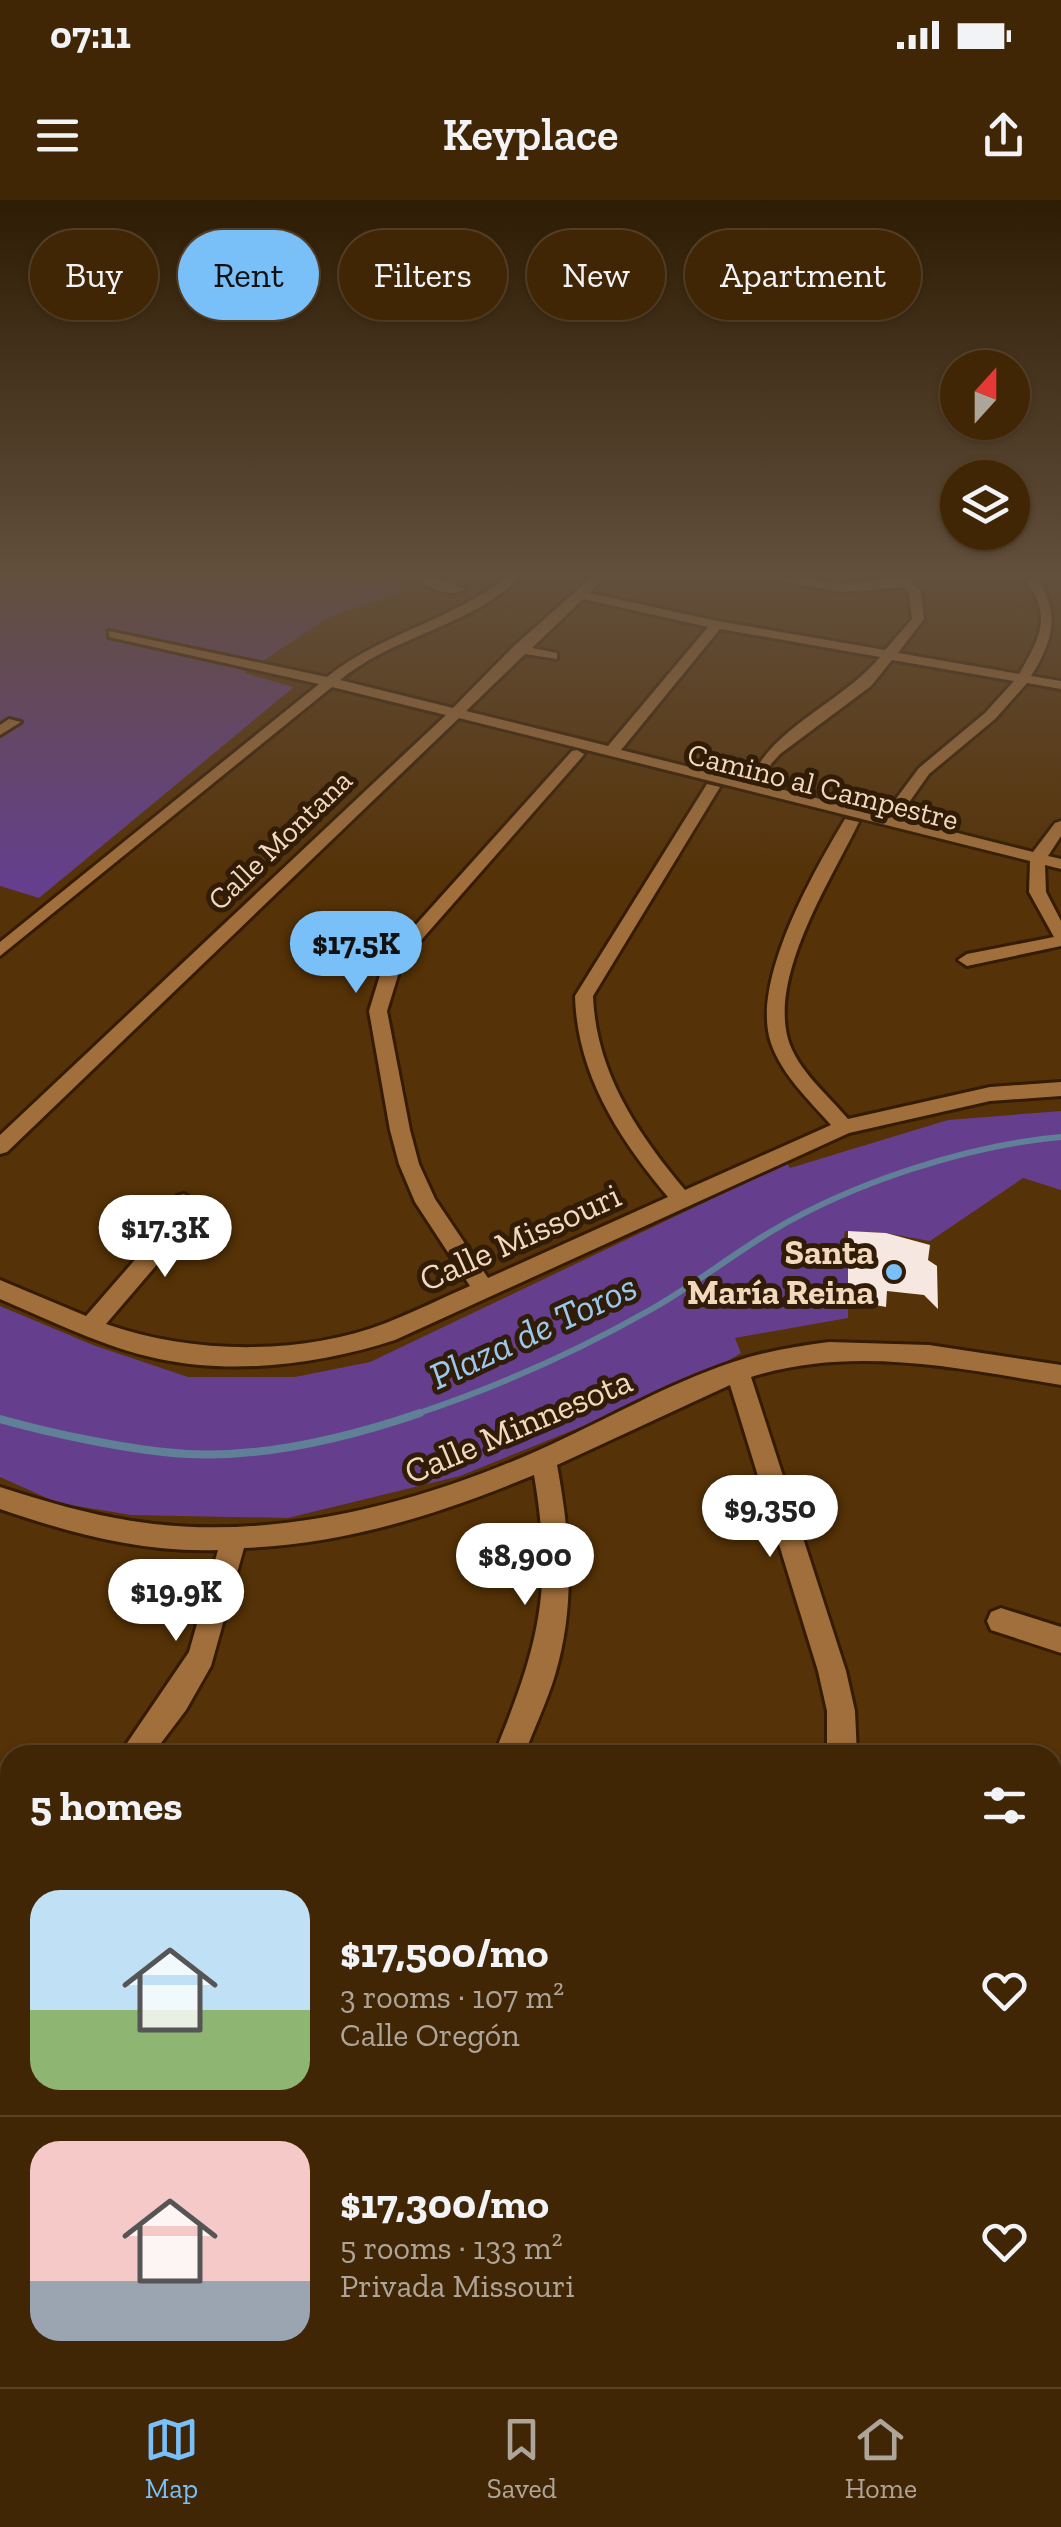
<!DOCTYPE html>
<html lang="en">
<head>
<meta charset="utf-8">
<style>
	:root { --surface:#402605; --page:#4b3213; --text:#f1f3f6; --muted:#aea59a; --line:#594327; --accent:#79bff8 }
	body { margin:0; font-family:"Zilla Slab",serif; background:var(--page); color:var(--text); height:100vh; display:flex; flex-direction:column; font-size:38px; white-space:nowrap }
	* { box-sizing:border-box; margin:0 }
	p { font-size:32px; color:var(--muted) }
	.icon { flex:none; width:55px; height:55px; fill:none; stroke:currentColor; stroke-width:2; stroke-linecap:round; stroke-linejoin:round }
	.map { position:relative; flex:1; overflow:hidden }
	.panel { position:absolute; left:0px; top:1545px; width:1062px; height:642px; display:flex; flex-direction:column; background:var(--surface); border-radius:30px 30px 0 0; box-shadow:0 2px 8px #0004,0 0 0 2px var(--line) }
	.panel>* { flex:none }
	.banner { position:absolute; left:30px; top:30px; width:1002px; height:90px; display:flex; gap:20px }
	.needle { width:65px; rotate:21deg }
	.controls { position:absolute; left:940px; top:150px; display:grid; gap:20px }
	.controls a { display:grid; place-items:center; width:90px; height:90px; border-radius:50%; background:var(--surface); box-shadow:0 2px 8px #0004,0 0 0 2px var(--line); font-size:50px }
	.price { position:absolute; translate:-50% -85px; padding:0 22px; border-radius:35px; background:#fff; color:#222; font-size:32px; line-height:65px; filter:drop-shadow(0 2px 5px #0008) }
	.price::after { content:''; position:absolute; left:50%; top:60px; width:30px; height:22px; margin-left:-15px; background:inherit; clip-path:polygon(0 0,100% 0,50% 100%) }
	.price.selected { background:var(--accent); color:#111 }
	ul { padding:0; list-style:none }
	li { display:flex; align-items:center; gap:30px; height:250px; padding:0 30px }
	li+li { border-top:2px solid var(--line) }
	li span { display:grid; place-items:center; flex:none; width:280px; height:200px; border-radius:30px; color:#555 }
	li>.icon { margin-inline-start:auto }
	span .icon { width:120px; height:120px; fill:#fffc; stroke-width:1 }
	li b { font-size:42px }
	h2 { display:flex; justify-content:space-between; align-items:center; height:120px; padding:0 30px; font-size:42px }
	.pill { padding:0 35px; border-radius:45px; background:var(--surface); box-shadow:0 2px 8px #0004,0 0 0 2px var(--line); font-size:35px; line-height:90px }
	.pill.selected { background:var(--accent); color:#111 }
	.status { display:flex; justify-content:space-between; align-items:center; height:70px; padding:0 50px; background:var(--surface); direction:ltr }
	.status svg { height:28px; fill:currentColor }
	header { display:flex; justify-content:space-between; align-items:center; height:130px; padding:0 30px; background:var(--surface); font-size:45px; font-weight:600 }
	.menu { display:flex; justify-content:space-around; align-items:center; height:140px; border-top:2px solid var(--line); background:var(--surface); font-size:28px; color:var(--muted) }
	.menu a { display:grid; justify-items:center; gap:5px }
	.menu .selected { color:var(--accent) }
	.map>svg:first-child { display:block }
</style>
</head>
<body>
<div class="status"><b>07:11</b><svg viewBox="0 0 49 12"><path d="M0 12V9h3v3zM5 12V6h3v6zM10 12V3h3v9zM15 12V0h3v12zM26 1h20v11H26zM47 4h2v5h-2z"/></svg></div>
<header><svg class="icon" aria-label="menu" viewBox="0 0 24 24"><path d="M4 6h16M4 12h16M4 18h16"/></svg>Keyplace<svg class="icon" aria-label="share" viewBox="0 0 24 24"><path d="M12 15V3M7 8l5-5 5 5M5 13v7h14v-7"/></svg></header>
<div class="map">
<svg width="1061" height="2187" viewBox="0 0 1061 2187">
	<rect width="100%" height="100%" fill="#553207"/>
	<!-- green -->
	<path fill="#653f8d" d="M 0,376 L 368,376 L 410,388 L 328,418 L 244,473 L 294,487 L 39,698 L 0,686 Z
		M 1061,911 L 1061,990 L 1023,978 L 930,1041 L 886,1033 L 845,1031 L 843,1044 L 849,1045 L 848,1118 L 735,1138 L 741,1153 L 695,1181 L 460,1276 L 288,1318 L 131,1315 L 58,1303 L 0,1277 L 0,1106 L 93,1145 L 188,1177 L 295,1177 L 370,1162 L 787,963 L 790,968 L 948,920 Z"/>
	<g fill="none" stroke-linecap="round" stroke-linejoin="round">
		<!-- stream-far1 -->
		<path stroke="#608097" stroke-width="6" d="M 413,1215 C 495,1188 574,1153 650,1110 C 693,1086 730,1056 772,1031 C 852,983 968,945 1061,937"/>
		<!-- stream -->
		<path stroke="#608097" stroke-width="8" d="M 0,1219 C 54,1234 133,1251 188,1254 C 266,1258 347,1238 420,1213"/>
	</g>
	<!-- building -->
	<path fill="#f6e7e0" d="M 848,1031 L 886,1033 L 930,1045 L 928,1060 L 937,1066 L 938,1109 L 924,1095 L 887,1091 L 886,1107 L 848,1100 Z"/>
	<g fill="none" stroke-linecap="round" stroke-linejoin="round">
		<defs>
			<path id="minor" d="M 415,376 C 428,376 455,383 465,389 C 448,399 429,388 415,376 Z
				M 508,376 L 522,376 C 472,426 395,435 340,480 L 453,508 L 514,446 L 593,376 L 606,376 L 589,393 L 717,421 L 885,450 L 912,419 L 909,393 L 903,387 L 843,392 L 749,376 L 783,376 L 843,384 L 907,376 L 921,392 L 924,419 L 898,453 L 1019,474 C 1042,435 1053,413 1022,376 L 1035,376 C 1061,410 1054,440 1031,476 L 1061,481 L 1061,489 L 1027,483 L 995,519 L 929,574 L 898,618 L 1033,652 L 1055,623 L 1061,621 L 1061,636 L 1048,656 L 1061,659 L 1061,669 L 1045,665 L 1046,692 L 1061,721 L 1061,746 L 967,766 L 958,760 L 967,754 L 1054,737 L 1029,692 L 1030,661 L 459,518 L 7,952 L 0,954 L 0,935 L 446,515 L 332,487 L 0,756 L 0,742 L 319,484 L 109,437 L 109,431 L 327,477 C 382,433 453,420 508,376 ZM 583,399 L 708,427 L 608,546 L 466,511 L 525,454 L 557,459 L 557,453 L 532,448 ZM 720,429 L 880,457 C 843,502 769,529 750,582 L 621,550 ZM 892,460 L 1014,481 L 985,513 L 919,568 L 884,615 L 764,585 L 771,564 L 780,554 L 871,486 Z
				M 9,519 L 21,522 L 0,535 L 0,525 Z
				M 577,550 L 584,554 L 582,557 L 416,746 L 399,772 L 387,811 L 410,930 L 419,964 L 435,999 L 488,1078 L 668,997 C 619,939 577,874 575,796 L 707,584 L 720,587 L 593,796 C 596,872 637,933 685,990 L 831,925 C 809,900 782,875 771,843 C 750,782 814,671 845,619 L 859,622 C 831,680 770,773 788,839 C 797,870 828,895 848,919 L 990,887 L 1061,882 L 1061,896 L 990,901 L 849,933 L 395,1140 C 321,1164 236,1175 159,1159 C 103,1147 52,1121 0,1099 L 0,1080 L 86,1116 L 166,1024 L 177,996 L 184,994 L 195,1002 L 184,1033 L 106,1124 C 191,1154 301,1156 386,1123 C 414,1112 442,1098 470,1086 L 415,1002 L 399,964 L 390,930 L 369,811 L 381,772 L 403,739 L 572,551 Z
				M 829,1142 L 929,1145 L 1061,1165 L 1061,1185 C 958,1168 853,1145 751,1177 L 846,1471 L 855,1511 L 857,1555 L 827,1555 L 827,1511 L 818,1471 L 730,1185 L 557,1265 C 570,1335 576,1405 555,1475 C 547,1502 534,1528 524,1555 L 494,1555 C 538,1447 554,1392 534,1275 C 441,1314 345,1344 244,1348 L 211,1466 L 186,1510 L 152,1555 L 119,1555 L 189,1452 L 218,1350 C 142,1353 70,1333 0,1309 L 0,1287 C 44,1301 87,1314 132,1321 C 269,1343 415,1305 539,1250 C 604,1221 667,1184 733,1162 C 762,1152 797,1146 829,1142 Z
				M 1001,1408 L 1061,1427 L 1061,1453 L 991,1430 L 987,1421 L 991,1412 Z
				M 10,1666 L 10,1702 L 0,1707 L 0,1670 Z
				M 1052,1979 L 1061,1981 L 1061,2017 L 1052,2015 Z
				M 136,2178 L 174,2178 L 172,2187 L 134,2187 Z"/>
		</defs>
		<!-- minor casing -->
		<use href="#minor" stroke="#341b01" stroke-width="6"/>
		<!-- minor -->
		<use href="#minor" fill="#a16f3c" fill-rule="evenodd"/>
	</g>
	<!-- sky -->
	<linearGradient id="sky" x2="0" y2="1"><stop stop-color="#2f1c04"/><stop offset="0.55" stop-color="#624f3c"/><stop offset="1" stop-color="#624f3c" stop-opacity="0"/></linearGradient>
	<rect width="1061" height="682" fill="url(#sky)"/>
	<!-- markers -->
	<circle fill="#79bff8" stroke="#311d07" stroke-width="4" cx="894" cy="1072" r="10"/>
	<g text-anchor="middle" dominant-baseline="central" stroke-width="10" stroke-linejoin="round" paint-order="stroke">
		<!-- far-street labels -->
		<g font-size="30" fill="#f4d8be" stroke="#311d07">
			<text transform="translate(823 587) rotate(14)">Camino al Campestre</text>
			<text transform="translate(280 640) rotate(-44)">Calle Montana</text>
		</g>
		<!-- street labels -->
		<g font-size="35" fill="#f4d8be" stroke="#311d07">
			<text transform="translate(520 1037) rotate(-24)">Calle Missouri</text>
			<text transform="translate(518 1226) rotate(-23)">Calle Minnesota</text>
		</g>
		<!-- poi labels -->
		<g font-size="35" font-weight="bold" fill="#f4d8be" stroke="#311d07" text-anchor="end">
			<text x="874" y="1052">Santa<tspan x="874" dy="40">María Reina</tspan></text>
		</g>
		<!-- water labels -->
		<g font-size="38" font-style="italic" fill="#9ac9f0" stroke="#311d07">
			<text transform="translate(533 1131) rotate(-25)">Plaza de Toros</text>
		</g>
	</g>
</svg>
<div class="controls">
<a><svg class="needle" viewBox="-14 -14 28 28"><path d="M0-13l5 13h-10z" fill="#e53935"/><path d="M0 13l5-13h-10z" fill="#aea59a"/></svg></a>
<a><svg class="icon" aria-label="layers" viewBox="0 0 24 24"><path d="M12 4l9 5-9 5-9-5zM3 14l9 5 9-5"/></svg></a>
</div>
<b class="price selected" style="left:356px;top:796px">$17.5K</b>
<b class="price" style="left:165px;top:1080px">$17.3K</b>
<b class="price" style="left:770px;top:1360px">$9,350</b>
<b class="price" style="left:525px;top:1408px">$8,900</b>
<b class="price" style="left:176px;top:1444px">$19.9K</b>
<div class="banner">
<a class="pill">Buy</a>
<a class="pill selected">Rent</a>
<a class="pill">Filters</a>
<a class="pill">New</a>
<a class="pill">Apartment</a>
</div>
<section class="panel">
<h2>5 homes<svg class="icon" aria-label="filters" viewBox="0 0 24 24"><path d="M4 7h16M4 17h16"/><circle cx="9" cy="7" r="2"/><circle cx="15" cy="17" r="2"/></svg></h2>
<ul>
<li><span style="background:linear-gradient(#bfe0f5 60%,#8fb573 0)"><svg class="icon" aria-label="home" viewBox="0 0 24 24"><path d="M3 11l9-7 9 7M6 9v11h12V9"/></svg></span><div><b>$17,500/mo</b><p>3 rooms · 107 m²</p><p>Calle Oregón</p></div><svg class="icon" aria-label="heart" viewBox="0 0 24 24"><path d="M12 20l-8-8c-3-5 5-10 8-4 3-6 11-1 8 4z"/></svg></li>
<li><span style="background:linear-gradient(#f6c9c9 70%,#9aa5b1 0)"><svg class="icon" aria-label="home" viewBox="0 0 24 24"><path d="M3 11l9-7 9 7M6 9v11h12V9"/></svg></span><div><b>$17,300/mo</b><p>5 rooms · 133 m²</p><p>Privada Missouri</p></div><svg class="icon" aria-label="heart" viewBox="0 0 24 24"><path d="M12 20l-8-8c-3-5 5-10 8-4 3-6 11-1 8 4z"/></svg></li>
</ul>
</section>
</div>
<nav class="menu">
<a class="selected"><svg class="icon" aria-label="map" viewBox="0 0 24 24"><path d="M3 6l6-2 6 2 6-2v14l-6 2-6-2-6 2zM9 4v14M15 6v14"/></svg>Map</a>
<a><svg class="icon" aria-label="saved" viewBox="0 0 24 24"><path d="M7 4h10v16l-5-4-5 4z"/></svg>Saved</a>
<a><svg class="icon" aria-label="home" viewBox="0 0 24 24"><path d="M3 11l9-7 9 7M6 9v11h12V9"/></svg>Home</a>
</nav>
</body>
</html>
